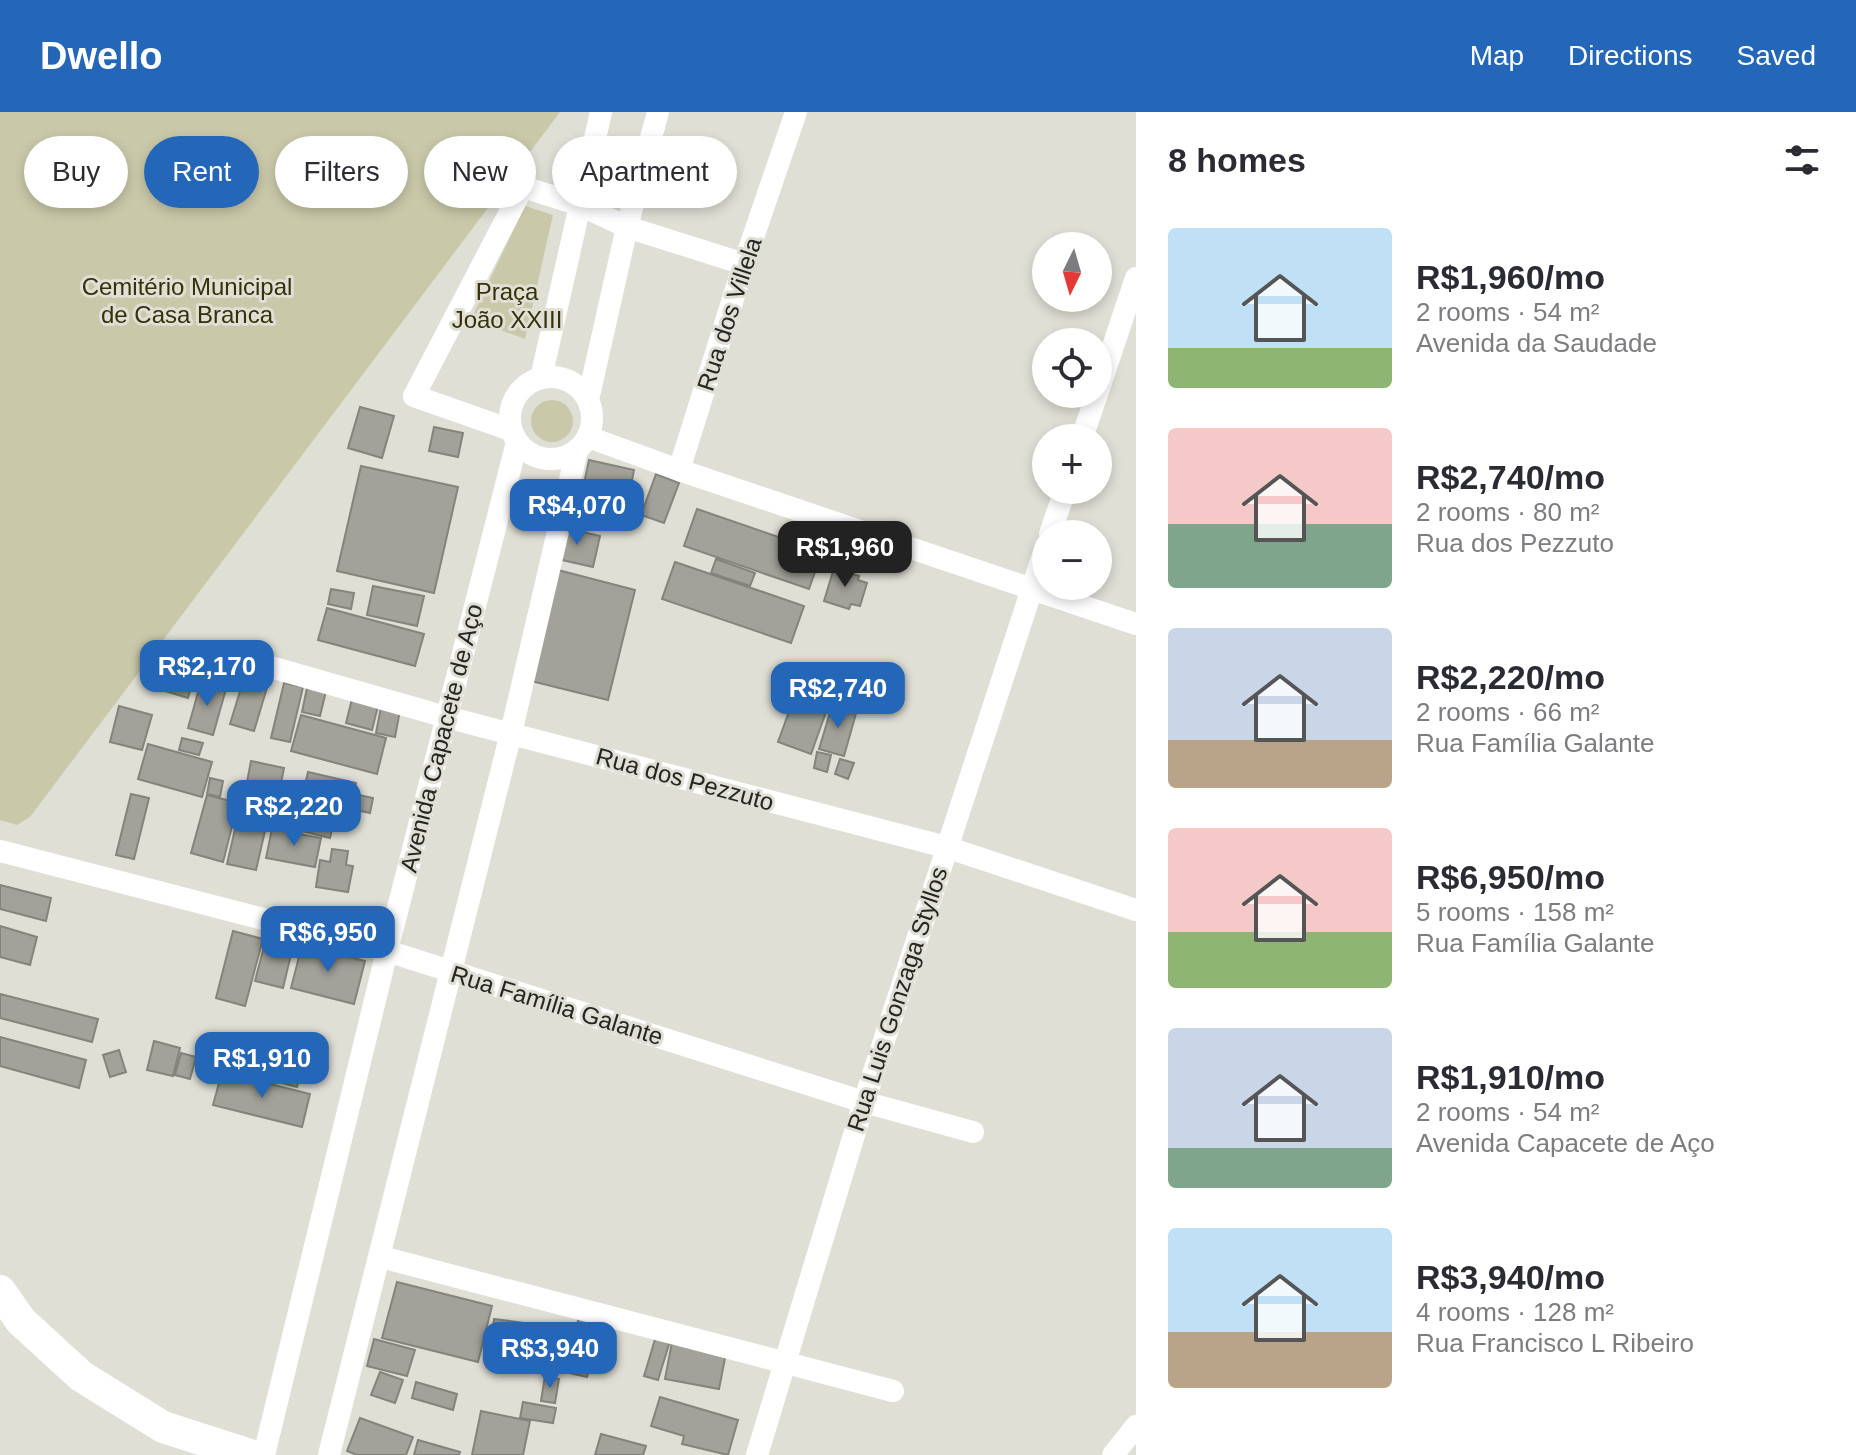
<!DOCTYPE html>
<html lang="en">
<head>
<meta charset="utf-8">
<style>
	:root { --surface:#fff; --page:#f7f7f7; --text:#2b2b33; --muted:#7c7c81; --accent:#2466b7 }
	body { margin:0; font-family:Helvetica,sans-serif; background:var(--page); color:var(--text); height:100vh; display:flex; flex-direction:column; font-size:30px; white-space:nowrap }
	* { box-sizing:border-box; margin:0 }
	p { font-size:26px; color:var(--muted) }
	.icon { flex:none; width:44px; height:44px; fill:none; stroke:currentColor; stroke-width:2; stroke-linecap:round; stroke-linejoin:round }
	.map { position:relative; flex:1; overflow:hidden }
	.details { display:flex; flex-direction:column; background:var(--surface); width:720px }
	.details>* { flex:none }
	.banner { position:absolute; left:24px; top:24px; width:760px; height:72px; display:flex; gap:16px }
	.needle { width:52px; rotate:185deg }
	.tools { position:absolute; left:1032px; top:120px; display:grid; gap:16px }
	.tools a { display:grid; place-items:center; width:80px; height:80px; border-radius:50%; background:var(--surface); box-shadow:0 4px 12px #0003; font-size:40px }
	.price { position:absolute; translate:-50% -68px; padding:0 18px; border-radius:16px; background:var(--accent); color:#fff; font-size:26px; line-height:52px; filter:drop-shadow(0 2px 4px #0008) }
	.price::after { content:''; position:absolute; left:50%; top:48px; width:24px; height:18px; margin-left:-12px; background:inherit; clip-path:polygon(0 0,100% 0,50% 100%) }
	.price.current { background:#222; color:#fff }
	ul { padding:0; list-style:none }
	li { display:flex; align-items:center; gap:24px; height:200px; padding:0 32px }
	li span { display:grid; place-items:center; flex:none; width:224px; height:160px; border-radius:8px; color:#555 }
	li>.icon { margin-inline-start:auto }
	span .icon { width:96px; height:96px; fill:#fffc; stroke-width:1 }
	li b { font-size:34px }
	h2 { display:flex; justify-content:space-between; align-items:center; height:96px; padding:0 32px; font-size:34px }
	.tag { padding:0 28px; border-radius:36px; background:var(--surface); box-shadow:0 4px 12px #0003; font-size:28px; line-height:72px }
	.tag.current { background:var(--accent); color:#fff }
	header { display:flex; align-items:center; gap:48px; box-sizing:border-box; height:112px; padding:0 40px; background:var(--accent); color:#fff }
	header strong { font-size:38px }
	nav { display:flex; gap:44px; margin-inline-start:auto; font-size:28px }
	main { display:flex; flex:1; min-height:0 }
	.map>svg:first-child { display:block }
</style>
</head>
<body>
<header>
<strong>Dwello</strong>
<nav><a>Map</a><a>Directions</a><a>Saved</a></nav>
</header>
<main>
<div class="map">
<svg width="1136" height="1343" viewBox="0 0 1136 1343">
	<rect width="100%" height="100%" fill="#dfdfd6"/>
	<!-- green -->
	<path fill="#c9c8a9" d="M 0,0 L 560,0 L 30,705 L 17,713 L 0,708 Z
		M 525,94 L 553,103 L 525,227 L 471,207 Z
		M531 309a21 21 0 1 1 42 0a21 21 0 1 1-42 0Z"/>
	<!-- building -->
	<path fill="#a2a29a" stroke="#84847c" stroke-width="2" d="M 360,295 L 394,304 L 382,346 L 348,336 Z
		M 434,315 L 463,321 L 458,345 L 429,339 Z
		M 589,348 L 634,358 L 630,379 L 635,380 L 632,407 L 579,395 Z
		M 361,354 L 458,375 L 434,481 L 337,459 Z
		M 656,362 L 679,371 L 664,411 L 641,403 Z
		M 697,397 L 822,440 L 809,477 L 684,434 Z
		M 561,415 L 600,424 L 593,455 L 553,446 Z
		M 842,432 L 867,441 L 861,460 L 836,452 Z
		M 716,447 L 755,461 L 750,474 L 711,461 Z
		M 675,450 L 804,494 L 791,531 L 662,487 Z
		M 834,456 L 859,464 L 858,468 L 867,471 L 860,494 L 851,492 L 849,497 L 824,489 Z
		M 558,458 L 635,478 L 608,588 L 531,569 Z
		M 373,474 L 424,484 L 417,514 L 367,503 Z
		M 331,477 L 354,481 L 351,497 L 328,492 Z
		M 327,496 L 424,522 L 415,554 L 318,528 Z
		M 204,543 L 250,556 L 249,563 L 269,569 L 254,619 L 230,612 L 241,576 L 199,563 Z
		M 172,544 L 198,552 L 188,586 L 162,578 Z
		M 846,555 L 870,562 L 861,596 L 837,590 Z
		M 201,570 L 226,577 L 213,623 L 188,616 Z
		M 284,571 L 303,575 L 290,630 L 271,626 Z
		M 308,571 L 327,575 L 320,604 L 302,600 Z
		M 798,575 L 831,586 L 811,642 L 778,630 Z
		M 353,583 L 379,590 L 372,618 L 346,611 Z
		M 382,590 L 401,593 L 395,625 L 376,621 Z
		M 833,591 L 857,598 L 844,644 L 819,637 Z
		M 119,594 L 152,603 L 142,638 L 110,630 Z
		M 301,603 L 386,626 L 377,662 L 291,639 Z
		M 182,626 L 203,631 L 199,643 L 179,638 Z
		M 148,632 L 212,650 L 202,685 L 138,667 Z
		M 817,640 L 831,643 L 827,660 L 814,656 Z
		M 840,647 L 854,651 L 848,667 L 835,662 Z
		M 251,649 L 284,656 L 279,681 L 246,675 Z
		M 308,660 L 356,671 L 354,682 L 373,686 L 370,701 L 302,686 Z
		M 210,666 L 223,669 L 220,685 L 207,682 Z
		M 244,678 L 262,682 L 260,691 L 271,693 L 256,758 L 227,752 Z
		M 131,682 L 149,686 L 134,747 L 116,743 Z
		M 207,683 L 238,691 L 223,750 L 191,741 Z
		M 280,686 L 299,690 L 294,708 L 332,717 L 330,726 L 274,712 Z
		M 307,691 L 325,696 L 321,712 L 303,707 Z
		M 272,717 L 321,726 L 315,755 L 266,746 Z
		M 332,737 L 348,739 L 346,753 L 353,754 L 348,780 L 316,775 L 320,748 L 330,750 Z
		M 0,773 L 51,786 L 46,809 L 0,797 Z
		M 0,814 L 37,825 L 30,853 L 0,845 Z
		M 233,819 L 263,827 L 245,894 L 216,886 Z
		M 267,823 L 294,830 L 283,876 L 255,869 Z
		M 302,833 L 365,849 L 354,892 L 291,876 Z
		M 0,882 L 98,907 L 92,930 L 0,906 Z
		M 0,925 L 86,948 L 79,976 L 0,954 Z
		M 154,929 L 180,936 L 173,964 L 147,958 Z
		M 258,936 L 304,949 L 297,975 L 250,963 Z
		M 119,938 L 126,960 L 110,965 L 103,943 Z
		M 181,941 L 196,945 L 190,967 L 175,963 Z
		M 222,960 L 310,982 L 302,1015 L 213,993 Z
		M 397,1170 L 492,1194 L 478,1250 L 382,1226 Z
		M 580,1201 L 613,1209 L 603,1249 L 592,1246 L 587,1265 L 565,1260 Z
		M 494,1207 L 525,1211 L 519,1250 L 489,1246 Z
		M 549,1213 L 565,1216 L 559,1260 L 529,1256 L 534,1218 L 548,1220 Z
		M 656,1224 L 670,1229 L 658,1268 L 644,1264 Z
		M 374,1227 L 415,1238 L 407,1264 L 367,1254 Z
		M 672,1230 L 726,1241 L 719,1277 L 665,1267 Z
		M 380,1260 L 403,1268 L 395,1291 L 371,1283 Z
		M 545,1264 L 559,1267 L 555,1291 L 541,1289 Z
		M 416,1270 L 457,1282 L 453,1298 L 412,1286 Z
		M 660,1285 L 738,1308 L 728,1343 L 682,1332 L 684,1324 L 651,1314 Z
		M 523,1290 L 556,1296 L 553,1311 L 520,1306 Z
		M 481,1299 L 530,1309 L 523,1343 L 472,1343 Z
		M 360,1306 L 413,1325 L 406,1343 L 357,1343 L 347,1339 Z
		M 601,1322 L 646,1334 L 643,1343 L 595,1343 Z
		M 418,1328 L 460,1340 L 459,1343 L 414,1343 Z"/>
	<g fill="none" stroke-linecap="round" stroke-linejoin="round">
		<!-- street -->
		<path stroke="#fff" stroke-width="22" d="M510 306a41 41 0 1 1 82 0a41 41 0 1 1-82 0Z
			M 541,266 L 601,0
			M 1098,279 L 1136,166
			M 588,288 L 627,115 L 658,0
			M 511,318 L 414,284 L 523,75 L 580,93 L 627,115 L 744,152
			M 588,325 L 679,358 L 1136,512
			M 1082,326 L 1097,282
			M 679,358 L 744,152 L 796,0
			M 1050,422 L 1065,378
			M 232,544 L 446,605 L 946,735 L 1136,798
			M 0,739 L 387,839 L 864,990 L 973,1020
			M 381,1145 L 893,1279
			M 264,1343 L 387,839 L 517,330
			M 329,1343 L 511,621 L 577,338
			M 757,1343 L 864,990 L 1046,434
			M 1113,1343 L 1136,1314"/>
		<!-- secondary -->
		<path stroke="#fff" stroke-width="32" d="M 0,1179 L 21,1209 L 81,1264 L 163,1315 L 250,1343"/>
	</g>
	<g text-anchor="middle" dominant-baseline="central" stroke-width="6" stroke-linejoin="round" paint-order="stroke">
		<!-- park labels -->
		<g font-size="24" fill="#353208" stroke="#dfdfd6">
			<text x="187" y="174">Cemitério Municipal<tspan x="187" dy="28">de Casa Branca</tspan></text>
			<text x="507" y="179">Praça<tspan x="507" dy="28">João XXIII</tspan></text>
		</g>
		<!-- street labels -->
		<g font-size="24" fill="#252522" stroke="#dfdfd6">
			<text transform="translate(729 202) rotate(-72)">Rua dos Villela</text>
			<text transform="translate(441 626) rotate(-76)">Avenida Capacete de Aço</text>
			<text transform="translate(685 667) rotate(15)">Rua dos Pezzuto</text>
			<text transform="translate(897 887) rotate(-72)">Rua Luis Gonzaga Styllos</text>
			<text transform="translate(557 893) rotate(17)">Rua Família Galante</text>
		</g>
	</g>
</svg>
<div class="tools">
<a><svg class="needle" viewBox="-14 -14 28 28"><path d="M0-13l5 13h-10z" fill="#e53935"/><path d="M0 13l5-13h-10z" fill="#7c7c81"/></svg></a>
<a><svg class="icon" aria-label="locate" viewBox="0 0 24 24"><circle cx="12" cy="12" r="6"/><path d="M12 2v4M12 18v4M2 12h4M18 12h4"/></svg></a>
<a>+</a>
<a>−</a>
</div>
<b class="price" style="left:577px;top:435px">R$4,070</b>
<b class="price current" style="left:845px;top:477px">R$1,960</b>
<b class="price" style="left:207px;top:596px">R$2,170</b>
<b class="price" style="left:838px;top:618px">R$2,740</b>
<b class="price" style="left:294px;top:736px">R$2,220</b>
<b class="price" style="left:328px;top:862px">R$6,950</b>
<b class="price" style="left:262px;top:988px">R$1,910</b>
<b class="price" style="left:550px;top:1278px">R$3,940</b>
<div class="banner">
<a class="tag">Buy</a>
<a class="tag current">Rent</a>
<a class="tag">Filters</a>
<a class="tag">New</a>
<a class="tag">Apartment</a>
</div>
</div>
<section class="details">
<h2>8 homes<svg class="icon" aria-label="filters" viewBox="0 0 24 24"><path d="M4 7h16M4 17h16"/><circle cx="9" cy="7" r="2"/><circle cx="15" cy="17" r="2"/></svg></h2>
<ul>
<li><span style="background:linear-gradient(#bfe0f5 75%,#8fb573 0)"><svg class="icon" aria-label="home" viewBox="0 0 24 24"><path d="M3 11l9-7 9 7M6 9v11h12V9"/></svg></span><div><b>R$1,960/mo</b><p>2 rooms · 54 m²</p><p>Avenida da Saudade</p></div></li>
<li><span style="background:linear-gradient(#f6c9c9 60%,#7fa58c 0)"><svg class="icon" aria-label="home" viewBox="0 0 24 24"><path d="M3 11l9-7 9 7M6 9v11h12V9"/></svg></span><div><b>R$2,740/mo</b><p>2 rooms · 80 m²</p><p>Rua dos Pezzuto</p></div></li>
<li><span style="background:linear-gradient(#c9d6e8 70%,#b9a48a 0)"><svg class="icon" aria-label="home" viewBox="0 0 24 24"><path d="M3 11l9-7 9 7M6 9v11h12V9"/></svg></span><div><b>R$2,220/mo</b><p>2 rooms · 66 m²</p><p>Rua Família Galante</p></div></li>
<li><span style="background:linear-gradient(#f6c9c9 65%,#8fb573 0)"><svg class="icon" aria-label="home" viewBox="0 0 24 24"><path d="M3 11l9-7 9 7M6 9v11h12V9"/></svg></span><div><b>R$6,950/mo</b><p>5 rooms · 158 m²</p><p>Rua Família Galante</p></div></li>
<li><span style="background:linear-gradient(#c9d6e8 75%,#7fa58c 0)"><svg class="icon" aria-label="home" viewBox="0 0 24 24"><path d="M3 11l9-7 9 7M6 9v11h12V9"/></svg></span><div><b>R$1,910/mo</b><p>2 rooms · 54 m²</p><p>Avenida Capacete de Aço</p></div></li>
<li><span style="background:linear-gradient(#bfe0f5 65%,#b9a48a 0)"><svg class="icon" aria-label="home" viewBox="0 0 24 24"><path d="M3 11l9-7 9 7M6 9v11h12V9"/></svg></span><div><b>R$3,940/mo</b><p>4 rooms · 128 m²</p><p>Rua Francisco L Ribeiro</p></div></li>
</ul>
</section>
</main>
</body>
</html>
